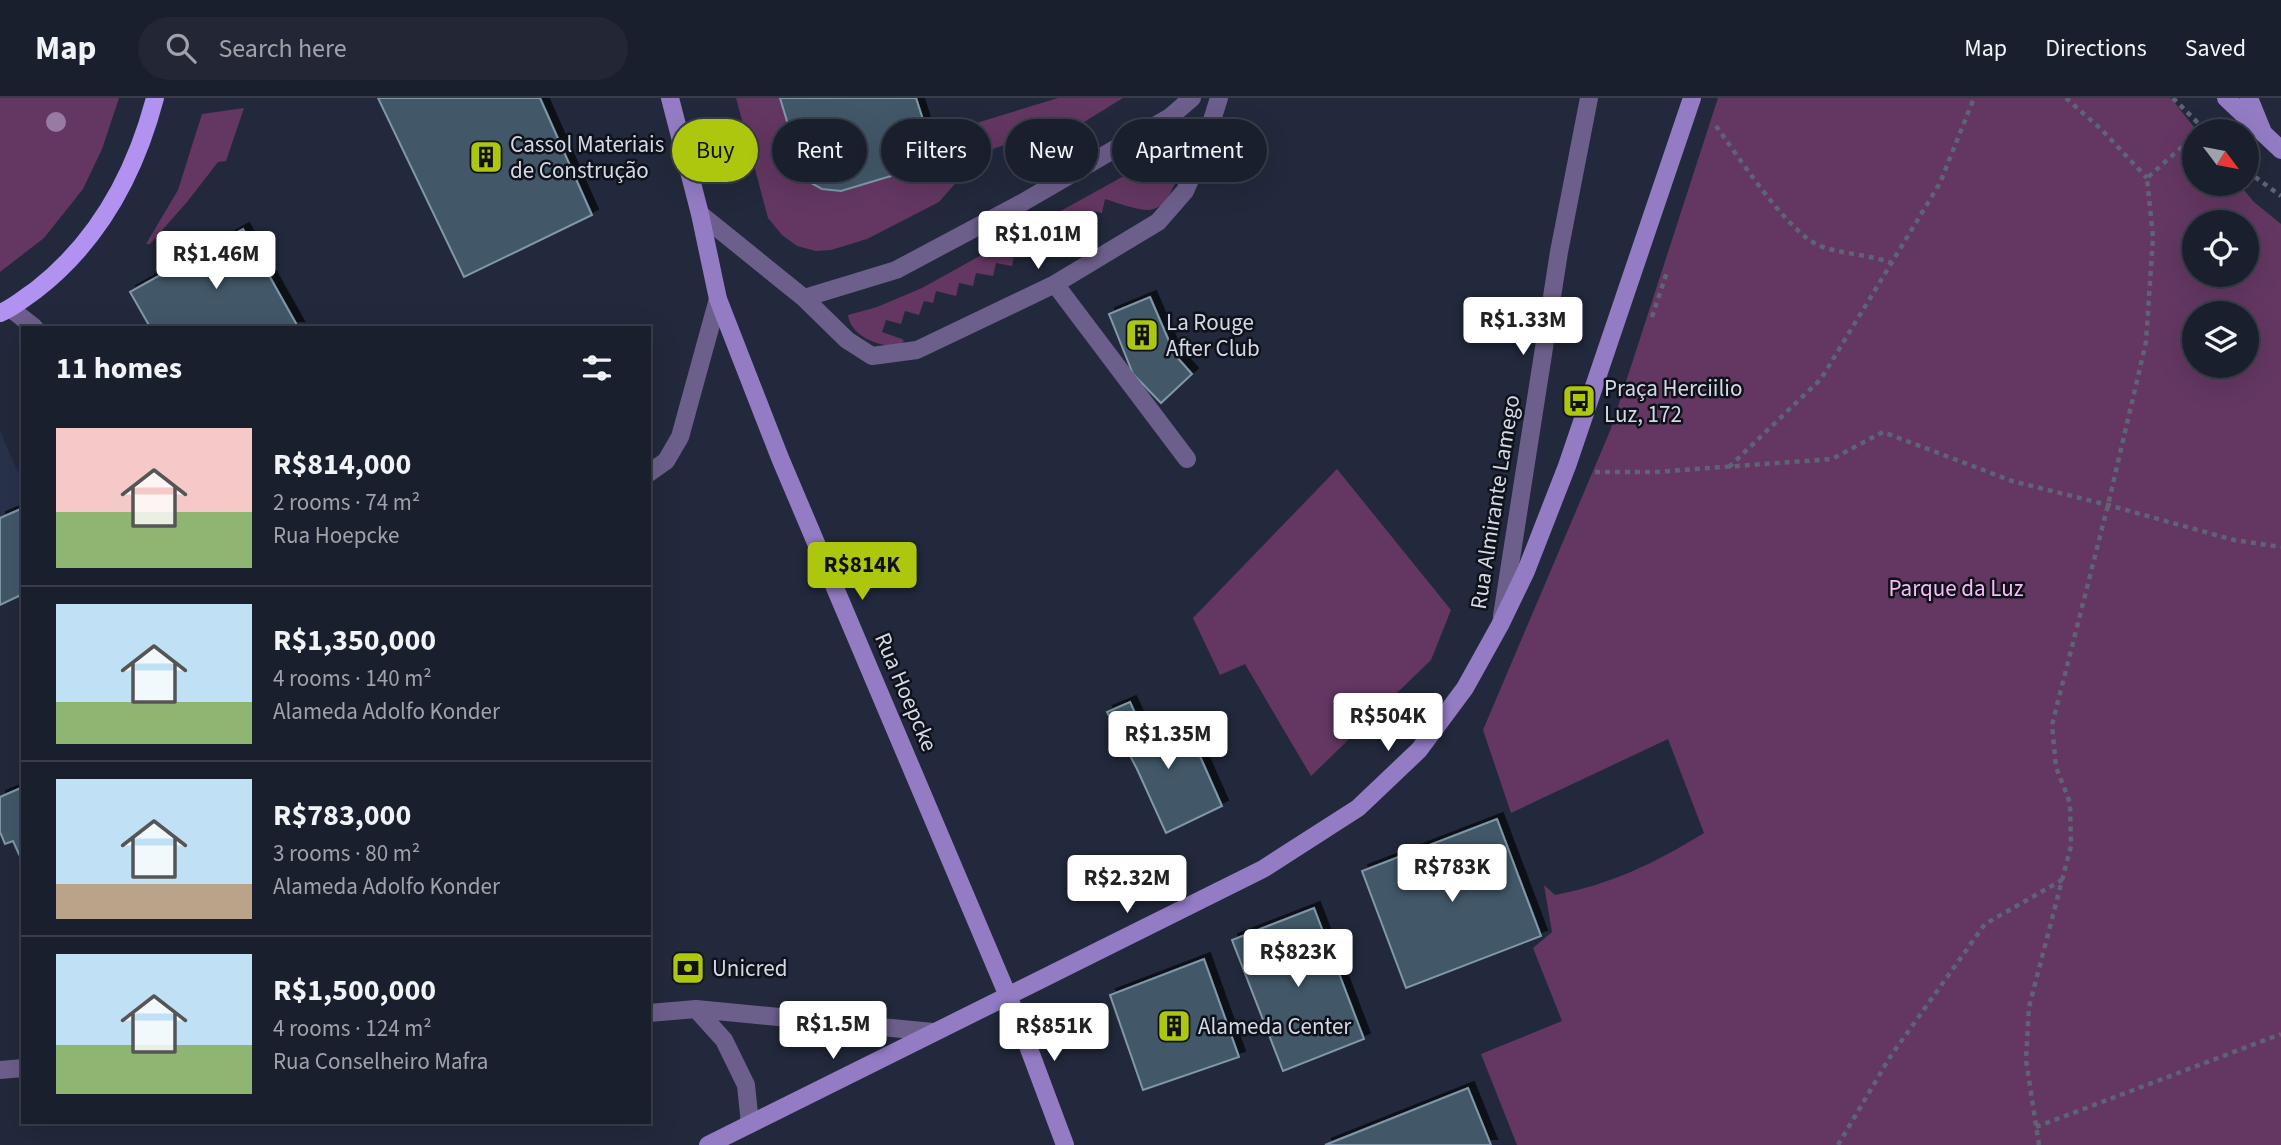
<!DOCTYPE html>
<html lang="en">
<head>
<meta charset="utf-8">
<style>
	:root { --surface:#1a1f2d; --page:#232735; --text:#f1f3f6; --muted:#9fa2aa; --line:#383d49; --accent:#adc60e }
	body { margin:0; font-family:"Source Sans 3",sans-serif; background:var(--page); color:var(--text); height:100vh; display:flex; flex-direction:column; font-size:26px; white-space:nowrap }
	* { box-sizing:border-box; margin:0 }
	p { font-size:23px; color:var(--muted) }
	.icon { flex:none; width:38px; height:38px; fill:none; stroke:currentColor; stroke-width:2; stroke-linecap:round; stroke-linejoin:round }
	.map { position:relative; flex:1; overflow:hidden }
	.side { position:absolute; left:21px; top:228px; width:630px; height:798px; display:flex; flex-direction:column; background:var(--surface); border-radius:0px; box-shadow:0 7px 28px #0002,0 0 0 2px var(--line) }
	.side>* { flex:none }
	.hud { position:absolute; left:672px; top:21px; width:665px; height:63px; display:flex; gap:14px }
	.needle { width:46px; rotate:122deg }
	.tools { position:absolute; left:2182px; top:21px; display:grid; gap:14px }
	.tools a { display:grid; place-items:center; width:77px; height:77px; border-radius:50%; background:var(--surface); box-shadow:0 7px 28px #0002,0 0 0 2px var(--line); font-size:35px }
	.price { position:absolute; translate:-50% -60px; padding:0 16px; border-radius:7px; background:#fff; color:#222; font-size:23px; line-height:46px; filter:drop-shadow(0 2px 4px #0008) }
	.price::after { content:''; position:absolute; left:50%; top:42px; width:21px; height:16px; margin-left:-10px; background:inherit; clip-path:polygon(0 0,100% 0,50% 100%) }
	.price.current { background:var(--accent); color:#111 }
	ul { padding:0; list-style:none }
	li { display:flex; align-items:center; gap:21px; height:175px; padding:0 35px }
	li+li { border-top:2px solid var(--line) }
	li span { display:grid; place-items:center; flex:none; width:196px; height:140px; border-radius:0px; color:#555 }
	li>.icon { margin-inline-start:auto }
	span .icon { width:84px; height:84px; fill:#fffc; stroke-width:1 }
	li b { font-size:30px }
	h2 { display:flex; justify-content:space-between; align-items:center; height:84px; padding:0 35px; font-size:30px }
	.pill { padding:0 24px; border-radius:32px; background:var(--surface); box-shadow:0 7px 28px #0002,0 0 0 2px var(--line); font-size:24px; line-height:63px }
	.pill.current { background:var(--accent); color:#111 }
	header { display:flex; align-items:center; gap:42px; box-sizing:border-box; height:98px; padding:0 35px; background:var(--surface); border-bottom:2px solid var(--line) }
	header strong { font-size:33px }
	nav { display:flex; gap:38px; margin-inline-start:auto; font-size:24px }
	.search { width:490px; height:63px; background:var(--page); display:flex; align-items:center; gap:18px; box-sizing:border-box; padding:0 24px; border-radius:38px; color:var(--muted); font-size:26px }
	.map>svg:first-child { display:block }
</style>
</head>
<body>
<header>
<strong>Map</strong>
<div class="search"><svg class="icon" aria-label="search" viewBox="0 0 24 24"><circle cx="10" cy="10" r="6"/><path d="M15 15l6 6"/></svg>Search here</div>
<nav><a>Map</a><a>Directions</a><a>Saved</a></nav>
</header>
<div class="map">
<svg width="2281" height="1047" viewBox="0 0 2281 1047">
	<defs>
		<filter id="shadow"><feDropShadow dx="6" dy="-6" stdDeviation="0" flood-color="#0009"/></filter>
	</defs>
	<rect width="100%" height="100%" fill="#22293c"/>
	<!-- built -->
	<path fill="#29324b" d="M 0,333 L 23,386 L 23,496 L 0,507 Z"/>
	<!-- green -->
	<path fill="#633762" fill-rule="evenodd" d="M 0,0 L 119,0 L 102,51 L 83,91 L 44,140 L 0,174 Z
		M 736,0 L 780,0 L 822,91 L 841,93 L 941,63 L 934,38 L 1058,0 L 1123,0 L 1071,32 L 1049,34 L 995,50 L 960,80 L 939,104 L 867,141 L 831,152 L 816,153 L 797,148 L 782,137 L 768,120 Z
		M 1718,0 L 2171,0 L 2197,33 L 2194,33 L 2194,86 L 2239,86 L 2254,104 L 2281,126 L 2281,1047 L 1517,1047 L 1481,956 L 1562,923 L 1533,850 L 1552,834 L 1544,787 L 1555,797 C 1612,786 1655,765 1704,735 L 1668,641 L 1511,715 L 1483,632 L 1610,333 ZM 2194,124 L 2247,124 L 2247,177 L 2194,177 ZM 2247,215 L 2247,268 L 2194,268 L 2194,215 Z
		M 244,10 L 226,63 L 218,64 L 187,104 L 150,146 L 146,146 L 178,92 L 202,16 Z
		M 1178,48 L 1182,51 C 1181,69 1172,111 1149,112 C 1135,112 1118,105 1105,101 L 1102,115 L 1092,113 L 1090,123 L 1080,121 L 1078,130 L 1063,127 L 1061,137 L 1046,134 L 1044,144 L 1030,141 L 1026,155 L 1015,153 L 1012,168 L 996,165 L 993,178 L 976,175 L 973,188 L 959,185 L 956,198 L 936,193 L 933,205 L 924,203 L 919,217 L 905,213 L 901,226 L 886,222 L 882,234 L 902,241 L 904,243 L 900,247 C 882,251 850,238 848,217 L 877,209 L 922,190 Z
		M 1337,371 L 1451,512 L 1431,562 L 1311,678 L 1245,566 L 1220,577 L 1193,520 Z"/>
	<!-- building -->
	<path fill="#435969" stroke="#8098a9" stroke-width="2" filter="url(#shadow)" d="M 378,0 L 540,0 L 592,117 L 464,179 Z
		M 780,0 L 916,0 L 926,31 L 932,31 L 941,63 L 841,93 L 822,91 L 811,85 L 802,73 Z
		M 243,131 L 298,229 L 150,229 L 130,194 Z
		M 1150,199 L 1175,257 L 1192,276 L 1161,305 L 1133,276 L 1109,216 Z
		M 23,410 L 23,496 L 0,507 L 0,420 Z
		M 1130,604 L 1150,648 L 1188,631 L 1222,708 L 1166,735 L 1137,671 L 1107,614 Z
		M 23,689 L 23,765 L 13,743 L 5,746 L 0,734 L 0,699 Z
		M 1497,721 L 1541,838 L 1406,890 L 1362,773 Z
		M 1314,810 L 1364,941 L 1283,973 L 1232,842 Z
		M 1204,861 L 1239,959 L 1143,992 L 1110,897 Z
		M 1468,990 L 1491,1047 L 1325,1047 Z"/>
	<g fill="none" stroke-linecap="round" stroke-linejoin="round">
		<!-- path -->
		<path stroke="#5e6475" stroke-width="4.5" stroke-dasharray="5 5" stroke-linecap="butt" d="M 2066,0 L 2102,32 L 2147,80
			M 2173,0 L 2206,33
			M 1716,28 C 1738,58 1786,132 1818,147 C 1838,156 1869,156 1892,165
			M 2247,73 L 2281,98
			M 1652,219 L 1667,174
			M 1729,369 L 1821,281 L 1940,85 L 1974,0
			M 1595,374 L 1655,374 L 1832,361 L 1883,334 L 2012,383 L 2108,407 L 2234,442 L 2281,449
			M 2036,1029 L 2281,936
			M 1838,1047 L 1890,959 L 1985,826 L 2062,782
			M 2039,1047 L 2026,962 L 2029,909 L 2071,748 L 2070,705 L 2056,669 L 2052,627 L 2108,407 L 2146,244 L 2153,139 L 2147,80 L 2194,38"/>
		<!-- minor -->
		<path stroke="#6d5f8c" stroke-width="18" d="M 700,116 L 804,200 L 896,172 L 1020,106 L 1170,19 L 1192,0
			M 1055,186 L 1187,361
			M 804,200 L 847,242 L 872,258 L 917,252 L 1055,186 L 1158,124 L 1185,93 L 1201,57 L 1219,0
			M 11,211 L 34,229
			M 649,375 L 666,363 L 680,339 L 718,201
			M 696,911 L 724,942 L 746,987 L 750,1026
			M 649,915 L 696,911 L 933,934
			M 0,972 L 23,970"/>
		<!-- tertiary -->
		<path stroke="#6d5f8c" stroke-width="18" d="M 1502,518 L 1559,154 L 1589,0"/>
		<!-- secondary -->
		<path stroke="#937cc4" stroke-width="18" d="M 670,0 L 700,116 L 718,201 L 780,360 L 1019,924 L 1065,1047
			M 2226,0 L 2281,52
			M 2249,0 L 2262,32
			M 708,1047 L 1263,771 L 1358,710 L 1419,652 L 1465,590 L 1500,527 L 1526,473 L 1567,368 L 1692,0"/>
		<!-- primary -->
		<path stroke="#b192f0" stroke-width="18" d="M 0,215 C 13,210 24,200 36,192 C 99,143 135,76 155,0"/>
	</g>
	<!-- trees -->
	<circle fill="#997aa3" cx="56" cy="24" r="10"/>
	<!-- icons -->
	<defs>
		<symbol id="building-square" viewBox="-11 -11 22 22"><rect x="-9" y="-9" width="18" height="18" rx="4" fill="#adc60e" stroke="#0f121a"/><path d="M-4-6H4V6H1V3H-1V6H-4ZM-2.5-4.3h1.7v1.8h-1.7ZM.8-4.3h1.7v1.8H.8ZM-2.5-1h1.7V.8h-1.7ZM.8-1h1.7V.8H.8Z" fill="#111"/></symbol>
		<symbol id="bus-square" viewBox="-11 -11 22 22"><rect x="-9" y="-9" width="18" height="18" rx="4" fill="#adc60e" stroke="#0f121a"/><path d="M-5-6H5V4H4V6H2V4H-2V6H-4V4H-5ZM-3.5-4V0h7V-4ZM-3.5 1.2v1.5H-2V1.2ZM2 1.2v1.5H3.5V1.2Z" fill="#111"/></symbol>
		<symbol id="bank-square" viewBox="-11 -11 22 22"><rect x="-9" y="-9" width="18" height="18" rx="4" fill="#adc60e" stroke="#0f121a"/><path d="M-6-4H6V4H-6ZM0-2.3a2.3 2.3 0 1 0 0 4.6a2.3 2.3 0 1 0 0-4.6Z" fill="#111"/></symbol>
	</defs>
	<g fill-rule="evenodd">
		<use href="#building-square" x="467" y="40" width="38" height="38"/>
		<use href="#building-square" x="1123" y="218" width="38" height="38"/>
		<use href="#bus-square" x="1560" y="284" width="38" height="38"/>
		<use href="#bank-square" x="669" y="851" width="38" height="38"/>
		<use href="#building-square" x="1155" y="909" width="38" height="38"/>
	</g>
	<g text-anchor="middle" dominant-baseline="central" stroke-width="5" stroke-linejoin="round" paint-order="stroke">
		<!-- poi labels -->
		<g font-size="23" fill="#d4d9e6" stroke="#0f121a" text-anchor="start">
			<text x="510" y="46">Cassol Materiais<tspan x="510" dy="26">de Construção</tspan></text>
			<text x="1166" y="224">La Rouge<tspan x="1166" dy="26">After Club</tspan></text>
			<text x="1604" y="290">Praça Herciilio<tspan x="1604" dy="26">Luz, 172</tspan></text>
			<text x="712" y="870">Unicred</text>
			<text x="1198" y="928">Alameda Center</text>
		</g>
		<!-- street labels -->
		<g font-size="23" fill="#d4d9e6" stroke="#0f121a">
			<text transform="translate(1495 404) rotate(-81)">Rua Almirante Lamego</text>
			<text transform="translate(906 594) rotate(67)">Rua Hoepcke</text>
		</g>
		<!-- park labels -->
		<g font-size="23" fill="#fabcf7" stroke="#0f121a">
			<text x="1956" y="490">Parque da Luz</text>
		</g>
	</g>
</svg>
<div class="tools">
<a><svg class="needle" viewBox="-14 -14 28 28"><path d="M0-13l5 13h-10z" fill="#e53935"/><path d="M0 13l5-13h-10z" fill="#9fa2aa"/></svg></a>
<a><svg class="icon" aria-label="locate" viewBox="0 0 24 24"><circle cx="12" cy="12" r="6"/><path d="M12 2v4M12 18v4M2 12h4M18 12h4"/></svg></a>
<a><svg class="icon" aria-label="layers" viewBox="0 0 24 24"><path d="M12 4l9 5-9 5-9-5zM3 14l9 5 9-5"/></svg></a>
</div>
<b class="price" style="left:1038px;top:173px">R$1.01M</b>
<b class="price" style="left:216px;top:193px">R$1.46M</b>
<b class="price" style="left:1523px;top:259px">R$1.33M</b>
<b class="price current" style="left:862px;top:504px">R$814K</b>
<b class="price" style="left:1388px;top:655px">R$504K</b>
<b class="price" style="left:1168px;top:673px">R$1.35M</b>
<b class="price" style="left:1452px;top:806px">R$783K</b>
<b class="price" style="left:1127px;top:817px">R$2.32M</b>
<b class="price" style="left:1298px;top:891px">R$823K</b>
<b class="price" style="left:833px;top:963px">R$1.5M</b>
<b class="price" style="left:1054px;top:965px">R$851K</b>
<div class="hud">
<a class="pill current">Buy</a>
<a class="pill">Rent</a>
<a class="pill">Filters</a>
<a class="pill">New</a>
<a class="pill">Apartment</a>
</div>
<section class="side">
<h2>11 homes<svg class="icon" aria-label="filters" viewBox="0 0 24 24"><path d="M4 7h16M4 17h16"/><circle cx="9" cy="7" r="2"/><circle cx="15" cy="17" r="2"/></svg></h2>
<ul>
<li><span style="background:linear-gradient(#f6c9c9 60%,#8fb573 0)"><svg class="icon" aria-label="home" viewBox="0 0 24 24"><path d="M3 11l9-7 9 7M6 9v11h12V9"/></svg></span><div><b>R$814,000</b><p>2 rooms · 74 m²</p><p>Rua Hoepcke</p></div></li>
<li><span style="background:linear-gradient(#bfe0f5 70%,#8fb573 0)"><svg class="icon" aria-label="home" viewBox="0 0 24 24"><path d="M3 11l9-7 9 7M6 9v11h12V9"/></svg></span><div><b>R$1,350,000</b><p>4 rooms · 140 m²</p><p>Alameda Adolfo Konder</p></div></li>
<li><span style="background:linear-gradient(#bfe0f5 75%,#b9a48a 0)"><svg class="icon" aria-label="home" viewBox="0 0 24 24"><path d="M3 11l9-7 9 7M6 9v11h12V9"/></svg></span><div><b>R$783,000</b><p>3 rooms · 80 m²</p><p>Alameda Adolfo Konder</p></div></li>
<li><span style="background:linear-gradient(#bfe0f5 65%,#8fb573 0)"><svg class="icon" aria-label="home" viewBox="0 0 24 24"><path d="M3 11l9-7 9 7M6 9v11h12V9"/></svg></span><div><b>R$1,500,000</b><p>4 rooms · 124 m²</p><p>Rua Conselheiro Mafra</p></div></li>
</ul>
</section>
</div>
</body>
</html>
